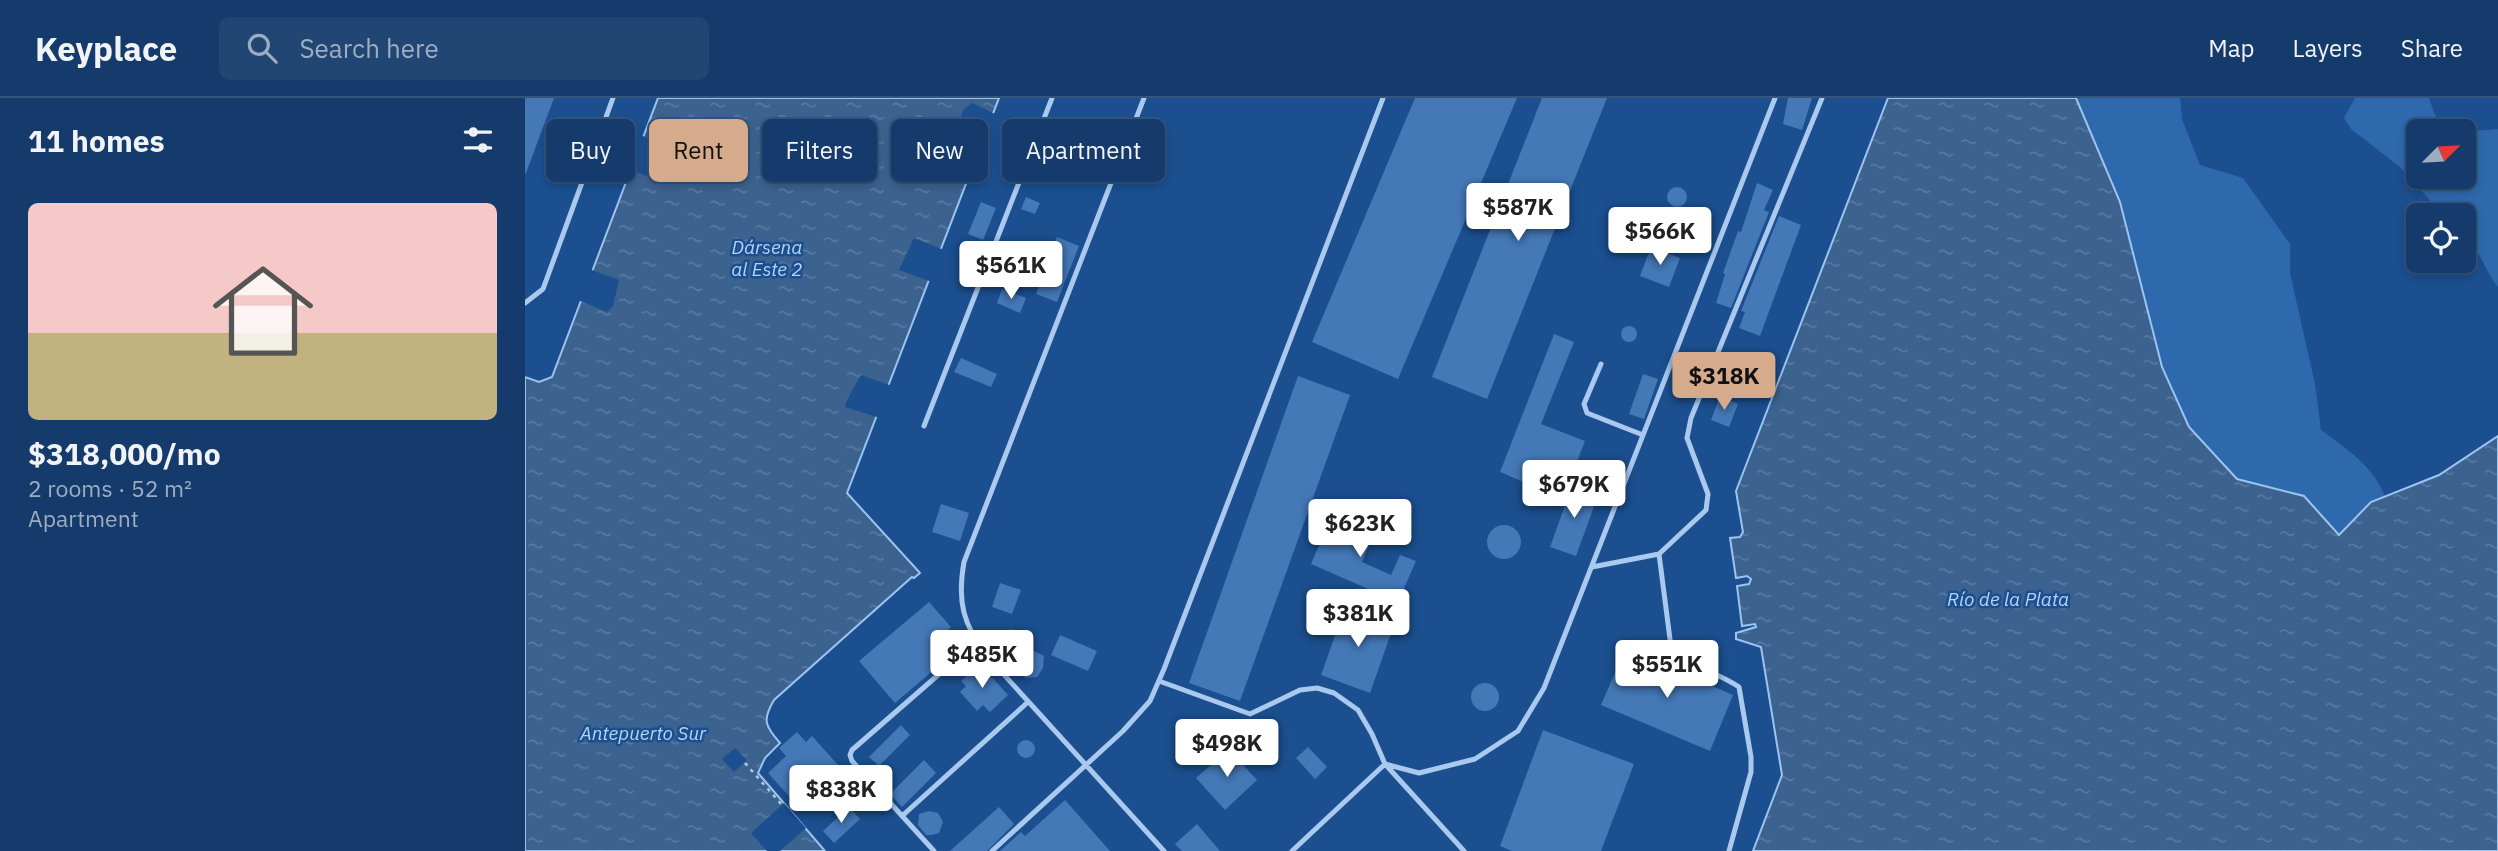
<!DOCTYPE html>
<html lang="en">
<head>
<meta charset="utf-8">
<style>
	:root { --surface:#143b6b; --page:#214673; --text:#f1f3f6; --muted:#9dadc1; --line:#33557e; --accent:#d6ab8b }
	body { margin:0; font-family:"IBM Plex Sans",sans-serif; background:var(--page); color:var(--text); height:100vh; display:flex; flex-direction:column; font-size:26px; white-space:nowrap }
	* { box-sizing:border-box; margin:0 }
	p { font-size:23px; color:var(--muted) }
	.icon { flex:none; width:38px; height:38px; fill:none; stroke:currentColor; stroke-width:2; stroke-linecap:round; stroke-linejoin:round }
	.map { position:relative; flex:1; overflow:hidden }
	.sheet { display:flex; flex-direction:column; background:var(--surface); width:525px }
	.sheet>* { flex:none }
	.hud { position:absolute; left:21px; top:21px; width:665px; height:63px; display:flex; gap:14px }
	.needle { width:46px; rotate:66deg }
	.tools { position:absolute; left:1881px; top:21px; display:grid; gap:14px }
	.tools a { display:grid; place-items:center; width:70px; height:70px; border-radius:10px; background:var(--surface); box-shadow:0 4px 10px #0003,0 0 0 2px var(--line); font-size:35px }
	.price { position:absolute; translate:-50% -60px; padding:0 16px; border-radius:7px; background:#fff; color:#222; font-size:23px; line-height:46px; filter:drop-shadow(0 2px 4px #0008) }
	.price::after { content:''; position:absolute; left:50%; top:42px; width:21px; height:16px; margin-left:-10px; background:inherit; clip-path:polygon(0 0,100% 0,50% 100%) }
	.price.current { background:var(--accent); color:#111 }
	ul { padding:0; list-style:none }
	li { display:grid; align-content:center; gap:14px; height:371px; padding:0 28px }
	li+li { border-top:2px solid var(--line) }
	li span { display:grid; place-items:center; height:217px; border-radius:10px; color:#555 }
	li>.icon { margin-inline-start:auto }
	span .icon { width:126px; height:126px; fill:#fffc; stroke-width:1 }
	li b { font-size:30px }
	h2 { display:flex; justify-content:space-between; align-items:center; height:84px; padding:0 28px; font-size:30px }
	.chip { padding:0 24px; border-radius:10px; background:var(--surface); box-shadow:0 4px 10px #0003,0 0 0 2px var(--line); font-size:24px; line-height:63px }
	.chip.current { background:var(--accent); color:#111 }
	header { display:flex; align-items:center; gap:42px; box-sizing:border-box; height:98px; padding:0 35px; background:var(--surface); border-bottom:2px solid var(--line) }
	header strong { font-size:33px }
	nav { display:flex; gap:38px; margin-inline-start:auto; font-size:24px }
	.search { width:490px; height:63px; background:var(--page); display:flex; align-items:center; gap:18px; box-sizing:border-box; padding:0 24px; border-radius:10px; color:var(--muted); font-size:26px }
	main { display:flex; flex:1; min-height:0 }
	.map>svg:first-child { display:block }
</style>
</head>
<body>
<header>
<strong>Keyplace</strong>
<div class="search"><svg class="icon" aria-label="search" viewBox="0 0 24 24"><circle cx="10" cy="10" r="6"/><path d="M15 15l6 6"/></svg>Search here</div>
<nav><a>Map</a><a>Layers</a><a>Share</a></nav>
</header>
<main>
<section class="sheet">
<h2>11 homes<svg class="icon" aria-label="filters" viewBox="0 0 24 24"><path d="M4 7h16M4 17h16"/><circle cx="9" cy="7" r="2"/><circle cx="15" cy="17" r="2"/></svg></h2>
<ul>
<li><span style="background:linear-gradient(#f6c9c9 60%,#c2b280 0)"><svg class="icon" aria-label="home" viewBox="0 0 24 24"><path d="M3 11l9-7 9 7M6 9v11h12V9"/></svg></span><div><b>$318,000/mo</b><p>2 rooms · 52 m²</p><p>Apartment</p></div></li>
</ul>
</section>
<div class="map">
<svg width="1973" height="753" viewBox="0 0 1973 753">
	<defs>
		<pattern id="water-ripples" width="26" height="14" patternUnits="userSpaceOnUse" patternTransform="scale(1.75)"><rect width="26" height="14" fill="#3c6290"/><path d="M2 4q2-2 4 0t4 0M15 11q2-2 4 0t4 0" fill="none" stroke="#597aa1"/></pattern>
	</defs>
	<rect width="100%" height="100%" fill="#1b4f8f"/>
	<!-- green -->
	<path fill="#2e69ad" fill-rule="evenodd" d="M 1551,0 L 1655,0 L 1657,21 L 1675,67 L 1718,80 L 1765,146 L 1765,175 L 1790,286 L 1796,332 C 1822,351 1847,367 1860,398 L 1846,404 L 1814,437 L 1779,398 L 1712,381 L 1664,329 L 1637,269 L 1595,104 Z
		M 1830,0 L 1904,0 C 1907,7 1908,15 1913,21 C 1926,35 1956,33 1973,31 L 1973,189 C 1960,173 1955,151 1939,138 L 1939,117 L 1918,117 L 1876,70 L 1826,31 L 1819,20 ZM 1894,33 L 1939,33 L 1939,79 L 1894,79 Z"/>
	<!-- water -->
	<path fill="url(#water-ripples)" stroke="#9cc4f0" stroke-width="2" d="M 133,0 L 474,0 L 322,395 L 395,475 L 389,480 L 387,479 L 249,602 C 237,622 240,628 255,645 L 240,660 L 233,675 L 300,753 L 0,753 L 0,279 L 14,284 L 27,279 Z
		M 1363,0 L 1551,0 L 1595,104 L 1637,269 L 1664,329 L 1712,381 L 1779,398 L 1814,437 L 1846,404 L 1914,377 L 1973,338 L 1973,753 L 1228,753 L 1257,677 L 1236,549 L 1211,541 L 1211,535 L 1231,529 L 1230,526 L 1217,528 L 1212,488 L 1224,486 L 1226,481 L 1222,478 L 1211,480 L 1205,440 L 1215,439 L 1218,434 L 1211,393 Z"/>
	<!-- pier -->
	<path fill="#1b4f8f" d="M 447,5 L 472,17 L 460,47 L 431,36 L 438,12 Z
		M 115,37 L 150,50 L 136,83 L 103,71 Z
		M 389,140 L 419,152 L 407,184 L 374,172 Z
		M 64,171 L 94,182 L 88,208 L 82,214 L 53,202 Z
		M 336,277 L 367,288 L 355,320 L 320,309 L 322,302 Z
		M 210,650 L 222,662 L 209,674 L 197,661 Z
		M 259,705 L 281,730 L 255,753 L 242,753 L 226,735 Z"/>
	<!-- building -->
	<path fill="#4478b7" d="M 0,0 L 29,0 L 1,75 L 0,75 Z
		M 890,0 L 992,0 L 873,281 L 787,244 Z
		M 1017,0 L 1082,0 L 962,301 L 907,279 Z
		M 1263,0 L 1287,0 L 1277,32 L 1258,26 Z
		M 1232,85 L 1248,92 L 1239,112 L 1244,114 L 1206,210 L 1191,205 L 1200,176 L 1198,175 L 1213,133 L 1216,134 Z
		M1142 99a10 10 0 1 1 20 0a10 10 0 1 1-20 0Z
		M 501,99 L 515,105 L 510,116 L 496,111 Z
		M 456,104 L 471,110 L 458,142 L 443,136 Z
		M 1254,118 L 1276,127 L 1235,238 L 1214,230 L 1220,214 L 1216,213 Z
		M 532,139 L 554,148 L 532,204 L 511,196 Z
		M 1126,149 L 1155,160 L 1144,189 L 1115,178 Z
		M 472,163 L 486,168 L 481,180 L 467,175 Z
		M 477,191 L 501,200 L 495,215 L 472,205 Z
		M1096 236a8 8 0 1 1 16 0a8 8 0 1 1-16 0Z
		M 1029,236 L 1049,244 L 1016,326 L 1060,343 L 1041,392 L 1004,377 L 1001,385 L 975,374 Z
		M 436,260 L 472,276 L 466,289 L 429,274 Z
		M 1118,276 L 1133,281 L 1119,321 L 1104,316 Z
		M 773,278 L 825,297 L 715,603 L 664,585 Z
		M 1195,298 L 1213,306 L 1204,329 L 1186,322 Z
		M 1048,385 L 1074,395 L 1051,458 L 1025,449 Z
		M 416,406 L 444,415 L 435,443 L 407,434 Z
		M 828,415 L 853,426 L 837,464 L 866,477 L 875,457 L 891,463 L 873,504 L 786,466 L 802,428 L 819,435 Z
		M962 444a17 17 0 1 1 34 0a17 17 0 1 1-34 0Z
		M 475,485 L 496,492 L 487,516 L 467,509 Z
		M 404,504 L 426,529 L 417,538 L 430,554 L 370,605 L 334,563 Z
		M 821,507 L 870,524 L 845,595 L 796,577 Z
		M 486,531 L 496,538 L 500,552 L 509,553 L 519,558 L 518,570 L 512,579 L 501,580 L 496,577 L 491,568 L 491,558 L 481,557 L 473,551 L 472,541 L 474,536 Z
		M 535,537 L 572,553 L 563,573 L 526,557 Z
		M 1100,551 L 1208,597 L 1185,653 L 1076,607 Z
		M 455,566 L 483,597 L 465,614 L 458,607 L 452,613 L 435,594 L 441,588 L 436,583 Z
		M946 599a14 14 0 1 1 28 0a14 14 0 1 1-28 0Z
		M 376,627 L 385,637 L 354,668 L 344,659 Z
		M 1018,632 L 1109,666 L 1076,753 L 987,753 L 975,748 Z
		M 272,634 L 281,644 L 287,638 L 314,668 L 272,707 L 243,675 L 261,658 L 254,650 Z
		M492 651a9 9 0 1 1 18 0a9 9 0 1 1-18 0Z
		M 783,649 L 802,669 L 790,681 L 771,660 Z
		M 704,651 L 732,682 L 700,712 L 671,680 Z
		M 399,662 L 411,675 L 377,709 L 365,696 Z
		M 540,702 L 585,753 L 475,753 L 496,734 L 500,738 Z
		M 324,709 L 335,721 L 309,745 L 298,733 Z
		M 474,709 L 489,726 L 462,753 L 425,753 Z
		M 404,713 L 413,715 L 418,724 L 414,735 L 407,737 L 401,737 L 393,727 L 394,716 Z
		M 672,726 L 695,753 L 657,753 L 650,746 Z"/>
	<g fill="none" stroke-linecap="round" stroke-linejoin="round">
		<!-- path -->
		<path stroke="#a9c9ee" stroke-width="2.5" stroke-dasharray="3.5 5" stroke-linecap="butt" d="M 220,665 L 257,707"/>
		<!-- service -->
		<path stroke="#a9c9ee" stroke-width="5" d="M 619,0 L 439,464 C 432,503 438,527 462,558 L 639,753
			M 0,205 L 18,191 L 88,0
			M 1076,266 L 1059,306 L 1062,315 L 1118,337
			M 399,328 L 527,0
			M 1067,469 L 1134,456
			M 634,583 L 725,616 L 775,592 L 792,590 L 809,595 L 833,612 L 847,636 L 860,666 L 939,753
			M 377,718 L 503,604
			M 409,753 L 327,663 L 325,657 L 327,652 L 451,544
			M 467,753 L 598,633 L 625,603 L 639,571 L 858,0
			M 767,753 L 860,666 L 894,675 L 950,661 L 993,633 L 1019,590 L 1250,0
			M 1204,753 L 1226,674 L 1226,659 L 1214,589 C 1193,574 1162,569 1146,549 L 1134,456 L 1181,412 L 1183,396 L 1162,340 L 1166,320 L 1297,0"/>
	</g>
	<g text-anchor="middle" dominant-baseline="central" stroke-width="5" stroke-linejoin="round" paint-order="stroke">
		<!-- water labels -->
		<g font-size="19" font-style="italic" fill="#b5d3f5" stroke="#1b4f8f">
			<text x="242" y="149">Dársena<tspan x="242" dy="22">al Este 2</tspan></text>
			<text x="1483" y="501">Río de la Plata</text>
			<text x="118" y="635">Antepuerto Sur</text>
		</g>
	</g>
</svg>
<div class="tools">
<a><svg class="needle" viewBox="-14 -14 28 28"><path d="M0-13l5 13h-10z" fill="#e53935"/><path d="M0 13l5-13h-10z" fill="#9dadc1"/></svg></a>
<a><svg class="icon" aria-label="locate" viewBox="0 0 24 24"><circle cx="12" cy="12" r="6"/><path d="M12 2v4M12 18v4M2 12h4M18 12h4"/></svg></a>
</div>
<b class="price" style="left:993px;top:145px">$587K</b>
<b class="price" style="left:1135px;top:169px">$566K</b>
<b class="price" style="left:486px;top:203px">$561K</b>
<b class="price current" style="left:1199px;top:314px">$318K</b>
<b class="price" style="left:1049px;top:422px">$679K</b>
<b class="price" style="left:835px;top:461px">$623K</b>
<b class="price" style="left:833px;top:551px">$381K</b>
<b class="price" style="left:457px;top:592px">$485K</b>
<b class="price" style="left:1142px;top:602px">$551K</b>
<b class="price" style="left:702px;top:681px">$498K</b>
<b class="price" style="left:316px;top:727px">$838K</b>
<div class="hud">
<a class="chip">Buy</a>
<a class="chip current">Rent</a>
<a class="chip">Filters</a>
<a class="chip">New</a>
<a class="chip">Apartment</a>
</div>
</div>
</main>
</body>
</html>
